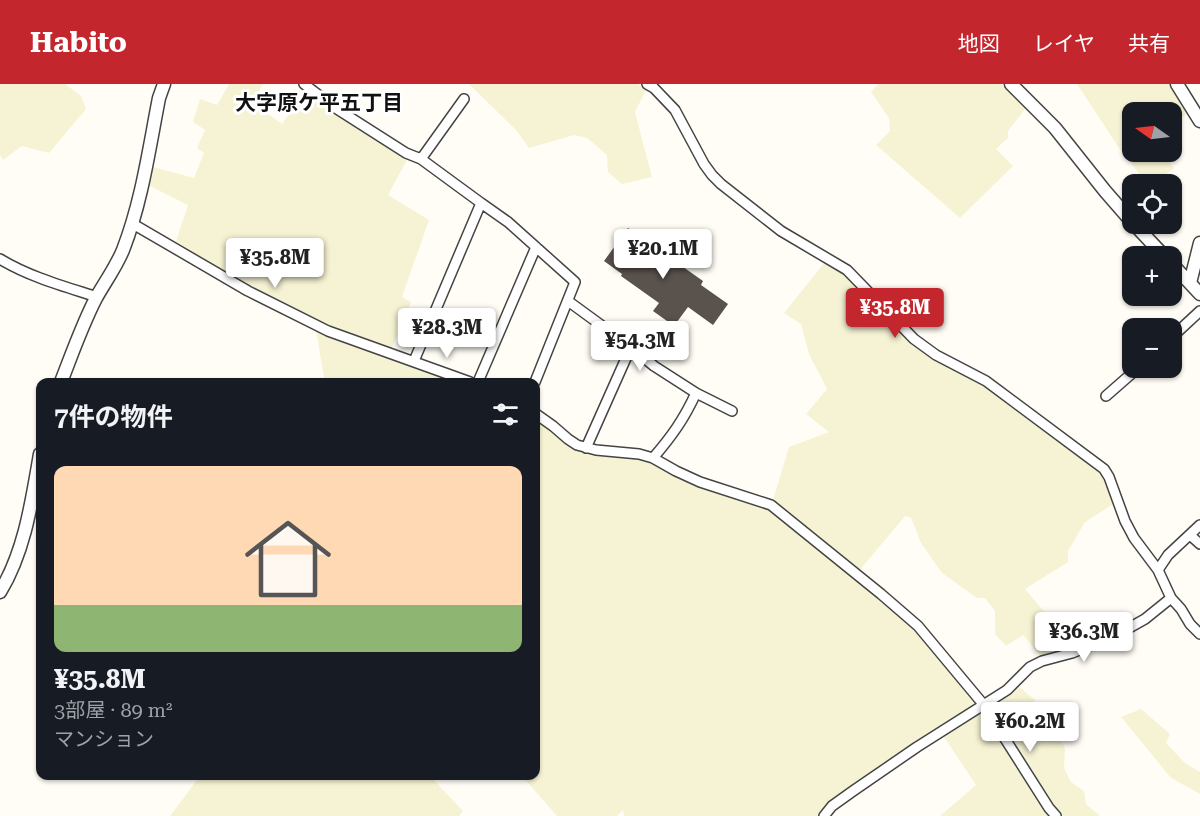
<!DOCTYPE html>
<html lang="ja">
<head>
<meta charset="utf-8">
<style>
	:root { --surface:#171b24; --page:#242831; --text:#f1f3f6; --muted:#9ea1a6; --line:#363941; --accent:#c4262e }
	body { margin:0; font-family:"Roboto Serif","Noto Sans JP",serif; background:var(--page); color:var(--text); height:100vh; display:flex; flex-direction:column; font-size:22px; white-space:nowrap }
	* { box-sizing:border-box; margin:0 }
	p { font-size:20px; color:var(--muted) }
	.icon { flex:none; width:33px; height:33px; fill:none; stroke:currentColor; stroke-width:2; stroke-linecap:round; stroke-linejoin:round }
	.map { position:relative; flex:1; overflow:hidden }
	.panel { position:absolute; left:36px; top:294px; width:504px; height:402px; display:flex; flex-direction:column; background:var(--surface); border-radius:12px; box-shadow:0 2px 4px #0004 }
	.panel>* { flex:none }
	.needle { width:39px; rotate:284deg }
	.buttons { position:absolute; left:1122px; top:18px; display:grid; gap:12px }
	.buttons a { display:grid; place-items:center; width:60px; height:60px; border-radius:12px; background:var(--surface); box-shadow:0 2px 4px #0004; font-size:30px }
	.price { position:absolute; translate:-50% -51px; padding:0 14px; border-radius:6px; background:#fff; color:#222; font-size:20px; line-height:39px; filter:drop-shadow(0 2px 3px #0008) }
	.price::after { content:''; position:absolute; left:50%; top:36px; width:18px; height:14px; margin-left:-9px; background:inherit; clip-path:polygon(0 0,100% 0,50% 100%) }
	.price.active { background:var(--accent); color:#fff }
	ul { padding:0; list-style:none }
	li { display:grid; align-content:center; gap:12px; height:318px; padding:0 18px }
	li+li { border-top:2px solid var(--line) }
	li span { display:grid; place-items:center; height:186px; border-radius:12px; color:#555 }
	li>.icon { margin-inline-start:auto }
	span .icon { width:108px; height:108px; fill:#fffc; stroke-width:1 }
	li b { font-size:26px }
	h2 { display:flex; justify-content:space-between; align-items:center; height:72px; padding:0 18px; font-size:26px }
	header { display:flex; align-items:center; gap:36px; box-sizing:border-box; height:84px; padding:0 30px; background:var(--accent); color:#fff }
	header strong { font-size:28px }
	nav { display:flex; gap:33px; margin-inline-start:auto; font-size:21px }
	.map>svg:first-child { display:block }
</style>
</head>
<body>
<header>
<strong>Habito</strong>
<nav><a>地図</a><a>レイヤ</a><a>共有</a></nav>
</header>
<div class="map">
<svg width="1200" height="732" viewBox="0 0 1200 732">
	<rect width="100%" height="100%" fill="#fffdf5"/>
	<!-- farmland -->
	<path fill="#f6f3d4" d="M 0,0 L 65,0 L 81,12 L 86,25 L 49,69 L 22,62 L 3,76 L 0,71 Z
		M 229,0 L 263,0 L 252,18 L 282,40 L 304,7 L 408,74 L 388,111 L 429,136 L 402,213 L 411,218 L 391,266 L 339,248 L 250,204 L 209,179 L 176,157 L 188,121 L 148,101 L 153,83 L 194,94 L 204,69 L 197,64 L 205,46 L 193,38 L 200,15 L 217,21 Z
		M 469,0 L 638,0 L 646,6 L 635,28 L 652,93 L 622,100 L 608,88 L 607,71 L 587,54 L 574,51 L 529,64 L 517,47 Z
		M 878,0 L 1001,0 L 1026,24 L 1008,47 L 1008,54 L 996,65 L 1013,82 L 960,134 L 876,61 L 890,47 L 889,34 L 871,8 Z
		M 1077,0 L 1169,0 L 1188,29 L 1172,40 L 1172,28 L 1132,28 L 1132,68 L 1162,68 L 1174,84 L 1153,100 L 1147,100 L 1117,61 Z
		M 825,178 L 845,188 L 909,254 L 975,293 L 1102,387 L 1115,419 L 1085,438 L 1068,467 L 1068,478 L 1025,505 L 1075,564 L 1041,572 L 1023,551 L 1006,562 L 995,550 L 995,527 L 985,514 L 977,514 L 942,489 L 921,459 L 911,434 L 905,432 L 858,488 L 772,419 L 789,363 L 829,348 L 806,330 L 827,305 L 809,270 L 801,240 L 784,229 Z
		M 316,246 L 461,298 L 322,298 L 324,294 Z
		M 536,335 L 560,353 L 573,364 L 590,370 L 633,374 L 652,378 L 766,423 L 814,461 L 914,543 L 976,617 L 974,622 L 822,732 L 624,732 L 623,726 L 617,732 L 557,732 L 522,692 L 536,692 Z
		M 1018,602 L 1035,616 L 1033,630 L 1056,648 L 1065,664 L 1064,684 L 1071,698 L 1084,707 L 1086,720 L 1100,732 L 1060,732 L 1052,723 L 1036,694 L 994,634 L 993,621 L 1008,612 Z
		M 1141,625 L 1170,650 L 1166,659 L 1185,679 L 1200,688 L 1200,710 L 1171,694 L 1121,633 Z
		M 978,627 L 983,627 L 1051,732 L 940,732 L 976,701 L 942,650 Z
		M 200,692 L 430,692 L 463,727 L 459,732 L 170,732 Z"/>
	<!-- building -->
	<path fill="#5a524d" d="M 628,144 L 703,197 L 701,201 L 728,220 L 713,241 L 688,223 L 674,242 L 653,227 L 659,219 L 621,192 L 622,190 L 604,177 Z"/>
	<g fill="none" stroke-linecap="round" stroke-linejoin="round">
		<defs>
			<path id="minor" d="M 304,0 L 337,25 L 406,69 L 421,75 L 481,119
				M 647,0 L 654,4 L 675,26 L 704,80 L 712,91 L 721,100 L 781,147 L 847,186 L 914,255 L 936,271 L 986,297 L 1104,385 L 1109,393 L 1125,437 L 1134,454 L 1158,486 L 1171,514 L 1181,525 L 1190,540 L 1200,550
				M 421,75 L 464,15
				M 133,140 L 248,207 L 328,247 L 470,298
				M 0,175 C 30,193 63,202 97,213
				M 568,217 L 631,263 L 654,282 L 696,309 L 732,327
				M 1172,253 L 1200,227
				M 414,277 L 481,119 L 508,138 L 575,198 L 535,298
				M 478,298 L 536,163
				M 1106,312 L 1138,284
				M 536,330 L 553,342 L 568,355 L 577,361 L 596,366 L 639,370 L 653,374 L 676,387 L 700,398 L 771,421 L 881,510 L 918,542 L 983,620 L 1049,724 L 1056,732
				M 586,364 L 631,263
				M 653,374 C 672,352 684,335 696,309
				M 1190,451 L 1200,460
				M 1158,486 L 1168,471 L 1200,441
				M 824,732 L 832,722 L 853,707 L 917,663 L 1007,606 L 1030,583 L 1042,577 L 1072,569 L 1120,549 L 1145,535 L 1171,514"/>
			<path id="tertiary" d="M 1011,0 L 1055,44 L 1105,107 L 1132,138
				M 1177,0 L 1200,37
				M 1134,140 L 1164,172
				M 1172,180 L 1200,210
				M 1190,199 L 1200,159
				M 61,298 C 72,270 82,241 96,214 C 105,198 116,183 123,166 C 142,117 149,65 159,14 L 164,0
				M 0,508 C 25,467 32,416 40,370"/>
		</defs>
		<!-- minor casing -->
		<use href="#minor" stroke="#444" stroke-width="12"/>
		<!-- tertiary casing -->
		<use href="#tertiary" stroke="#444" stroke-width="15"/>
		<!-- minor -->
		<use href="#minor" stroke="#fff" stroke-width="9"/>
		<!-- tertiary -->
		<use href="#tertiary" stroke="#fff" stroke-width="12"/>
	</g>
	<g text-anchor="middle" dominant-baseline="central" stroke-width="6" stroke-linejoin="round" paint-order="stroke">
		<!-- neighbourhood labels -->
		<g font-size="21" font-weight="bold" fill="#111" stroke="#fff">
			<text x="319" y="19">大字原ケ平五丁目</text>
		</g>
	</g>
</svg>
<div class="buttons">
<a><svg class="needle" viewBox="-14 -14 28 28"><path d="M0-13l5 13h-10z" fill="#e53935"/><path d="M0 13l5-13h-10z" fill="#9ea1a6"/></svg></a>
<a><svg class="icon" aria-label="locate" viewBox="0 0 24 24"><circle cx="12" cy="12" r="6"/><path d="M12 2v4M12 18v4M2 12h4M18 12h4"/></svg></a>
<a>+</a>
<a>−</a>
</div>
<b class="price" style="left:663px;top:196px">¥20.1M</b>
<b class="price" style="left:275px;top:205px">¥35.8M</b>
<b class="price active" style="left:895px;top:255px">¥35.8M</b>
<b class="price" style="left:447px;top:275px">¥28.3M</b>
<b class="price" style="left:640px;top:288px">¥54.3M</b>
<b class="price" style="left:1084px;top:579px">¥36.3M</b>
<b class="price" style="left:1030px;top:669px">¥60.2M</b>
<section class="panel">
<h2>7件の物件<svg class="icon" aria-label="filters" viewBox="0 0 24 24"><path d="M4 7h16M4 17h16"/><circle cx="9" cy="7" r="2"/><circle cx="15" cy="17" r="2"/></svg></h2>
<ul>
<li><span style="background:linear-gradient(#ffd9b3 75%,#8fb573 0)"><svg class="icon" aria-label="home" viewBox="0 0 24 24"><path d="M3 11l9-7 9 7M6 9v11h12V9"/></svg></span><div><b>¥35.8M</b><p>3部屋 · 89 m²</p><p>マンション</p></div></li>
</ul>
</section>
</div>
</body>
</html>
